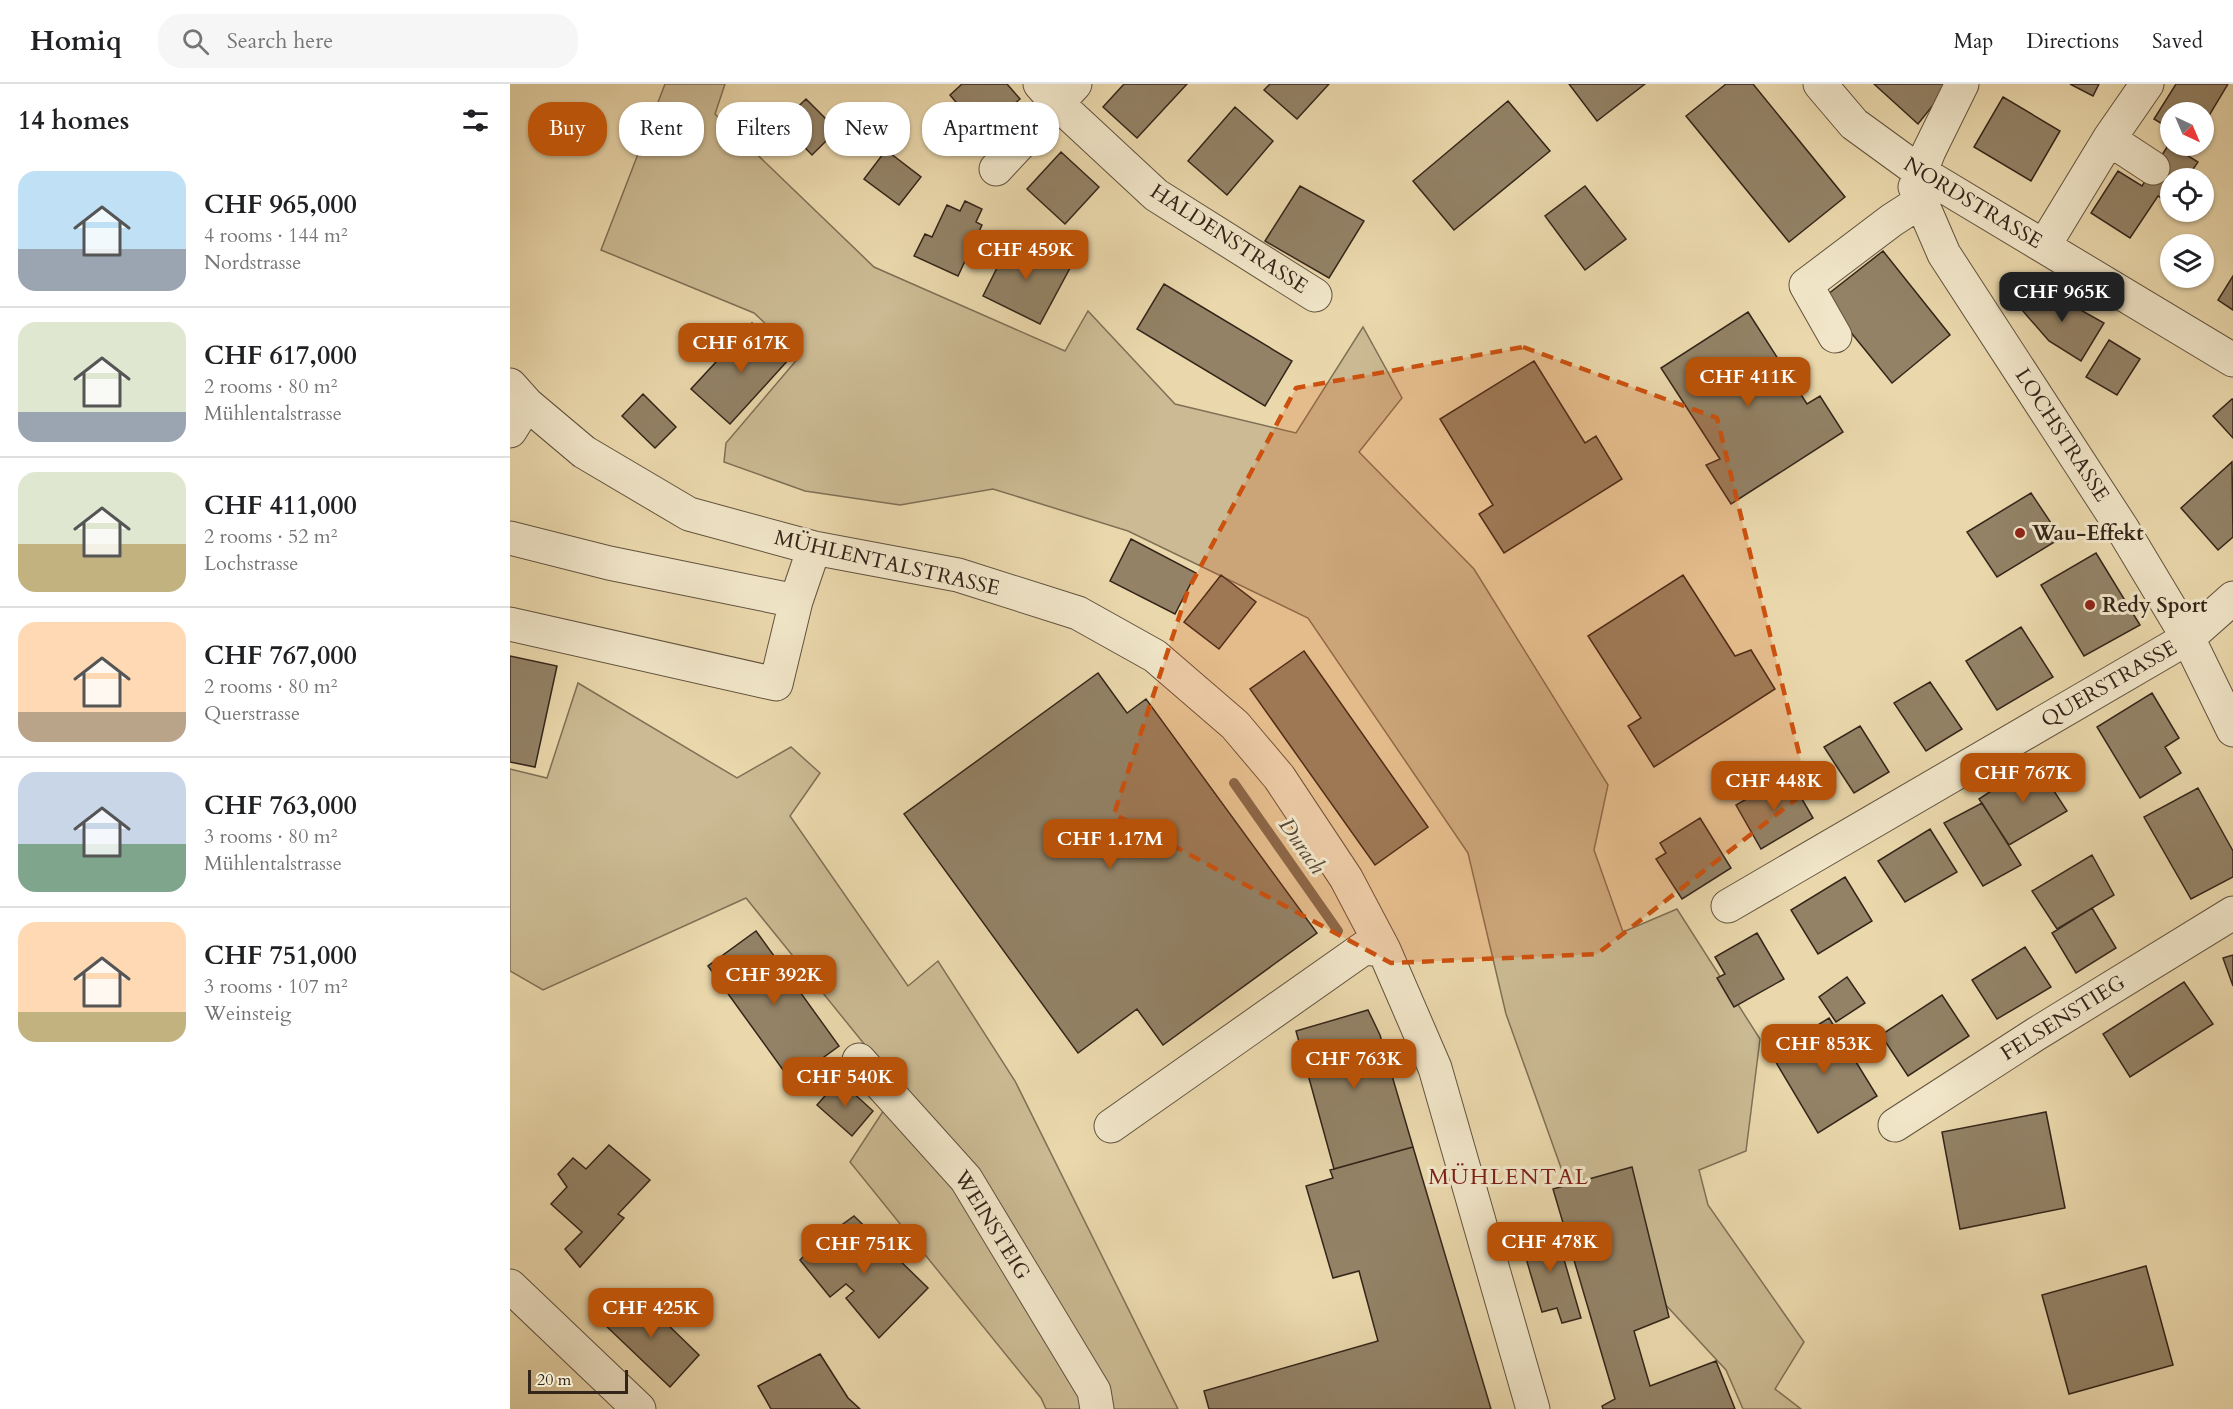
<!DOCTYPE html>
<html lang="en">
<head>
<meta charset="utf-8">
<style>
	:root { --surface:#fff; --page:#f6f6f6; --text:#202124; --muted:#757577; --line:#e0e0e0; --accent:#b45309 }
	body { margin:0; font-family:Cardo,serif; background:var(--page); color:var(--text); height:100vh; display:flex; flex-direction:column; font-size:22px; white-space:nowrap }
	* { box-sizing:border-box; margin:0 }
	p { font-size:20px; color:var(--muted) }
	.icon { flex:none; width:33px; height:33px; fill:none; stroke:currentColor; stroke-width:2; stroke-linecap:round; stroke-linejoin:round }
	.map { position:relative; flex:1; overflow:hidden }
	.panel { display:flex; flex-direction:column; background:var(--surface); width:510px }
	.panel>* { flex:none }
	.top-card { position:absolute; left:18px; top:18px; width:570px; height:54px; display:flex; gap:12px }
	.needle { width:39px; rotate:136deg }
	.tools { position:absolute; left:1650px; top:18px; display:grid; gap:12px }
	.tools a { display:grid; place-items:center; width:54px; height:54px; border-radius:50%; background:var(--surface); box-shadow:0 2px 4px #0004; font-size:30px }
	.scale { position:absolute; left:18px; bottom:15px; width:100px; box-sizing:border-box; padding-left:6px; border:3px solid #34251a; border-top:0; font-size:16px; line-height:21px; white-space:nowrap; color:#34251a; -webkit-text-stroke:4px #f1e6c9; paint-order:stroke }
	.price { position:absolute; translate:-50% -51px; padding:0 14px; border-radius:12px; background:var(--accent); color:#fff; font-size:20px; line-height:39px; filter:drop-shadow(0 2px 3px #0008) }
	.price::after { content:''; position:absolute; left:50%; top:36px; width:18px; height:14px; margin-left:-9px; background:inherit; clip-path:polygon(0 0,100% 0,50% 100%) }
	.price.active { background:#222; color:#fff }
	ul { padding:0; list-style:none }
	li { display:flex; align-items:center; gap:18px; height:150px; padding:0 18px }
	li+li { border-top:2px solid var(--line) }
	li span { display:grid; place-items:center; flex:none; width:168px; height:120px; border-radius:18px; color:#555 }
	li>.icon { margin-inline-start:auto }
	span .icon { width:72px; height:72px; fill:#fffc; stroke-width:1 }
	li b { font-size:26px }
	h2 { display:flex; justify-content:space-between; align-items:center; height:72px; padding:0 18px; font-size:26px }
	.tag { padding:0 21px; border-radius:24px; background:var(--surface); box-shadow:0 2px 4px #0004; font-size:21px; line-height:54px }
	.tag.active { background:var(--accent); color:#fff }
	header { display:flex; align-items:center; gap:36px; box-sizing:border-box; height:84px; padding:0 30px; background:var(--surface); border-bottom:2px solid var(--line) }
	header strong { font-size:28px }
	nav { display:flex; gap:33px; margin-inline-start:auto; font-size:21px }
	.search { width:420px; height:54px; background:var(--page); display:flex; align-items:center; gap:15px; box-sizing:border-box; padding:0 21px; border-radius:24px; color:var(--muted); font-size:22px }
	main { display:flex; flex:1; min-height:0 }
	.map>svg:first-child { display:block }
</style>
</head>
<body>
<header>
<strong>Homiq</strong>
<div class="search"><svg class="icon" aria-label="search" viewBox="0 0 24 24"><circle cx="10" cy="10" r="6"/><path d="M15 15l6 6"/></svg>Search here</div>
<nav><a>Map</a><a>Directions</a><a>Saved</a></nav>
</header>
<main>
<section class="panel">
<h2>14 homes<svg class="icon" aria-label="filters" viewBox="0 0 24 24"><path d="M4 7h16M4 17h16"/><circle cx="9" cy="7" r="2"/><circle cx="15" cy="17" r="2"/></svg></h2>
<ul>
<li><span style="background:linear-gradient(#bfe0f5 65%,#9aa5b1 0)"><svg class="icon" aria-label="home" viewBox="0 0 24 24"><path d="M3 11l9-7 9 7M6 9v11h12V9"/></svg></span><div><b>CHF 965,000</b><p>4 rooms · 144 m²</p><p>Nordstrasse</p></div></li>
<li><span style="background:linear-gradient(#dfe7d0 75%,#9aa5b1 0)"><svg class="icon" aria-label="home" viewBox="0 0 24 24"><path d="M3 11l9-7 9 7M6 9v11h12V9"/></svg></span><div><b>CHF 617,000</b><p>2 rooms · 80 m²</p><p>Mühlentalstrasse</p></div></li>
<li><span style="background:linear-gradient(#dfe7d0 60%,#c2b280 0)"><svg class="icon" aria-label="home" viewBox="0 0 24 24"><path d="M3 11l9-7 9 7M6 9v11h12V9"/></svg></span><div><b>CHF 411,000</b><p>2 rooms · 52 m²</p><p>Lochstrasse</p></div></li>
<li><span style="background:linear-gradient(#ffd9b3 75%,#b9a48a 0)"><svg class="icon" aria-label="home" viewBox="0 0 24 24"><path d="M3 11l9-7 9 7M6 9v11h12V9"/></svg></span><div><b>CHF 767,000</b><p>2 rooms · 80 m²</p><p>Querstrasse</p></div></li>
<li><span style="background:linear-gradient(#c9d6e8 60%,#7fa58c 0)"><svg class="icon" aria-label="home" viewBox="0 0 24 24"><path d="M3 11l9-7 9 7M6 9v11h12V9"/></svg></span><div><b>CHF 763,000</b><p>3 rooms · 80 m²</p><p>Mühlentalstrasse</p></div></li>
<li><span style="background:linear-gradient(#ffd9b3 75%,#c2b280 0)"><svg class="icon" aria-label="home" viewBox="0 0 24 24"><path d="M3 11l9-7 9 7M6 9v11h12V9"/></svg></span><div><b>CHF 751,000</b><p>3 rooms · 107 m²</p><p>Weinsteig</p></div></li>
</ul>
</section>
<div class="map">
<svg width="1723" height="1325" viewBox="0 0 1723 1325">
	<rect width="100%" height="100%" fill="#ead8ac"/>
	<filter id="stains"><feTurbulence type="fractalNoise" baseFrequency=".00333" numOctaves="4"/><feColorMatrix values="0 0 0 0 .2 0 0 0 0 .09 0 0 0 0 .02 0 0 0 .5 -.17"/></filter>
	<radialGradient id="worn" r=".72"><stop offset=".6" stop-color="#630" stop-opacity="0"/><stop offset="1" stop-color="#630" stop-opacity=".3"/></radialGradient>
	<!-- green -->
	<path fill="#cbba93" stroke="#807056" stroke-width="1.5" d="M 155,0 L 215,0 L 205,30 L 364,183 L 555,267 L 578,227 L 665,320 L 786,349 L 853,243 L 892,314 L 849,368 L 964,485 L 1098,701 L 1084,766 L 1113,848 L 1167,825 L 1250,955 L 1236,1067 L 1189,1086 L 1198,1121 L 1294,1258 L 1265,1305 L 1291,1325 L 1233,1325 L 1216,1286 L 1065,1123 L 996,930 L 958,769 L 798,534 L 618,447 L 483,405 L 390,421 L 295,407 L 214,378 L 216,359 L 290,272 L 244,229 L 91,166 Z
		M 68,599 L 227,694 L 281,663 L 310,689 L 280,732 L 398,902 L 428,877 L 505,997 L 668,1325 L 536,1325 L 531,1314 L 340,1078 L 389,1003 L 236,814 L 33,906 L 0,887 L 0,685 L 37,694 Z"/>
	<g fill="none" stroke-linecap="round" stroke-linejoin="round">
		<!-- stream -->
		<path stroke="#7c6c54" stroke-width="10" d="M 724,699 L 828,847"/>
	</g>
	<!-- building -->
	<path fill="#938266" stroke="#34251a" stroke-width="1.5" d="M 452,0 L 497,0 L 510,15 L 471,48 L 440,11 Z
		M 614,0 L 677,0 L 627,54 L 593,23 Z
		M 760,0 L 819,0 L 787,35 L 754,6 Z
		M 1059,0 L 1135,0 L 1087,37 Z
		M 1216,0 L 1243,0 L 1335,113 L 1279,158 L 1176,32 Z
		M 1364,0 L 1438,0 L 1439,1 L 1408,40 Z
		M 1560,0 L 1589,0 L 1583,12 Z
		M 1666,0 L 1718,0 L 1694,40 L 1694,28 L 1660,28 L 1660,45 L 1644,35 Z
		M 1493,13 L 1550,47 L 1521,97 L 1464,63 Z
		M 296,15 L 327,46 L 302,71 L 271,39 Z
		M 998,17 L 1040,67 L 944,146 L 903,97 Z
		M 725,23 L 763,57 L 717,111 L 678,77 Z
		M 1659,60 L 1688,78 L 1677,94 L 1660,94 L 1660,120 L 1648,112 L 1620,154 L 1581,129 L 1608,87 L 1632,102 Z
		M 376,66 L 411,93 L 389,121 L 354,95 Z
		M 551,68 L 589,103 L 555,140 L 517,105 Z
		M 790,102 L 854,137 L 819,194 L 755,157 Z
		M 1075,102 L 1116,155 L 1075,186 L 1035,132 Z
		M 455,117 L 472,125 L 466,138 L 472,141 L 448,192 L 404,172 L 415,150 L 422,153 L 437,121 L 450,127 Z
		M 502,154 L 560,184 L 530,240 L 473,212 Z
		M 1373,167 L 1440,251 L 1382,299 L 1313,214 Z
		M 1723,192 L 1723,226 L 1708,216 Z
		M 654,200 L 782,277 L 755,322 L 627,245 Z
		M 1526,201 L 1594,239 L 1571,277 L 1539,257 L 1512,226 Z
		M 1238,228 L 1297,320 L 1310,312 L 1333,348 L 1221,420 L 1196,381 L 1210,375 L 1151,284 Z
		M 242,239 L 280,274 L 220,340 L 181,305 Z
		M 1599,256 L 1630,275 L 1607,311 L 1576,293 Z
		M 1024,277 L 1075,359 L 1086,352 L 1112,395 L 994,469 L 969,430 L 983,421 L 930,335 Z
		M 133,310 L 166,343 L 145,364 L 112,332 Z
		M 1722,315 L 1723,315 L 1723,354 L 1703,332 Z
		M 1722,378 L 1723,453 L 1708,466 L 1671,424 Z
		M 1521,409 L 1551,454 L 1487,493 L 1457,448 Z
		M 621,455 L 686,489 L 665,530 L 600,497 Z
		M 1586,469 L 1630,541 L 1574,572 L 1531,501 Z
		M 711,491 L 746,518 L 709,565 L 674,538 Z
		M 1173,491 L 1225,572 L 1241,566 L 1265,605 L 1144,683 L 1118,642 L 1131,634 L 1078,552 Z
		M 1511,543 L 1543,593 L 1487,626 L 1456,577 Z
		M 794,567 L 918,743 L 865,781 L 740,605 Z
		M 0,572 L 47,582 L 25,683 L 0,678 Z
		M 588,589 L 617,629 L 636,615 L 807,849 L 653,961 L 627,925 L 568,969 L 394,730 Z
		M 1420,598 L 1452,645 L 1416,667 L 1384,619 Z
		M 1642,609 L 1669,654 L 1655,663 L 1671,689 L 1630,714 L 1587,643 Z
		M 1350,642 L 1379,688 L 1344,709 L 1314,663 Z
		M 1525,678 L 1557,727 L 1499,761 L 1469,715 Z
		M 1278,691 L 1303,734 L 1251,765 L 1226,721 Z
		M 1688,704 L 1723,767 L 1723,793 L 1681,815 L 1634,733 Z
		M 1472,719 L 1511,781 L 1473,802 L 1434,739 Z
		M 1190,734 L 1221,784 L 1172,815 L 1146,775 L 1156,769 L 1150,759 Z
		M 1420,745 L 1447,788 L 1395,818 L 1368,777 Z
		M 1582,771 L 1604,811 L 1547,845 L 1522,807 Z
		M 1335,793 L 1362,837 L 1308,870 L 1281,826 Z
		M 1582,824 L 1606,864 L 1566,889 L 1542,849 Z
		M 246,847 L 329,962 L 281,997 L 198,882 Z
		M 1247,849 L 1274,895 L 1224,923 L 1207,894 L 1215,890 L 1205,873 Z
		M 1515,863 L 1541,903 L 1487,935 L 1462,896 Z
		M 1723,871 L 1723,902 L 1713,874 Z
		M 1337,893 L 1355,919 L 1326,938 L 1309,913 Z
		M 1674,898 L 1703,940 L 1620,993 L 1593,950 Z
		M 1432,911 L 1459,952 L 1398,992 L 1371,951 Z
		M 858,926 L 870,951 L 903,1063 L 824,1085 L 786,947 Z
		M 1319,934 L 1367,1012 L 1308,1049 L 1261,970 Z
		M 329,996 L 363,1027 L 342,1052 L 307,1021 Z
		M 1536,1028 L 1555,1124 L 1450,1145 L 1432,1048 Z
		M 99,1061 L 140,1096 L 108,1130 L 114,1134 L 70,1183 L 55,1165 L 72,1148 L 41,1120 L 57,1103 L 48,1090 L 63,1074 L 76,1085 Z
		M 903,1063 L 981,1325 L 699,1325 L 694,1307 L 868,1257 L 849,1187 L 823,1194 L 796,1102 L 823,1094 L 820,1086 Z
		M 1122,1083 L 1159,1233 L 1124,1247 L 1140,1302 L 1206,1277 L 1225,1325 L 1093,1325 L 1092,1322 L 1105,1315 L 1043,1105 Z
		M 344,1132 L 418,1204 L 369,1254 L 336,1214 L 344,1207 L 336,1200 L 320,1213 L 290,1176 L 307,1159 Z
		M 1044,1141 L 1071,1234 L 1052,1239 L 1047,1224 L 1032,1228 L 1009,1151 Z
		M 1636,1182 L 1663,1281 L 1559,1310 L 1532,1211 Z
		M 123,1207 L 189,1271 L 160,1303 L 93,1239 Z
		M 310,1270 L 338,1314 L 350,1325 L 261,1325 L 248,1302 Z"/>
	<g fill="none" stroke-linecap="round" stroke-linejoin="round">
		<defs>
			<path id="minor" d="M 530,0 L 547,19 L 646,111 L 805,211
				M 1310,0 L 1344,40 L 1410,88 L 1723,276
				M 1452,0 L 1419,67 L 1405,103 L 1434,170 L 1612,444 L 1678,554 L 1723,646
				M 1599,55 L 1643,84
				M 486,85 L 565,0
				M 1534,162 L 1599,55 L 1637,0
				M 1325,252 L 1296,201 L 1382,136 L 1410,118
				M 0,301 L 17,320 L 74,368 L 179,430 L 304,464 L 448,491 L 568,529 L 645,572 L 725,641 L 769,693 L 836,794 L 874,866 L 925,984 L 1023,1325
				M 0,347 L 17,320
				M 0,454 L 99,479 L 286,517 L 266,600 L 0,540
				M 286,517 L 304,464
				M 1218,822 L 1678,554 L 1723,514
				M 349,976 L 456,1095 L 584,1307 L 587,1325
				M 1385,1041 L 1526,950 L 1723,829
				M 601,1042 L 854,864 L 874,866
				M 0,1202 L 129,1325"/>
		</defs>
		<!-- minor casing -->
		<use href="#minor" stroke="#62523e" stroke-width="35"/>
		<!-- minor -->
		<use href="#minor" stroke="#f1e6c9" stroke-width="33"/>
	</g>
	<!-- marked area -->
	<path fill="#cd510e" fill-opacity="0.2" stroke="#cd510e" stroke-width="4.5" stroke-dasharray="12 8" stroke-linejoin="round" d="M 1013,263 L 1207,334 L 1298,706 L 1087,870 L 881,879 L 604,730 L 678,506 L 786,304 Z"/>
	<!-- markers -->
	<g fill="#8f2418" stroke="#f1e6c9" stroke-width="2">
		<circle cx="1510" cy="449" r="6"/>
		<circle cx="1580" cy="521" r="6"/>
	</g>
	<g text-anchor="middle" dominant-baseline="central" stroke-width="6" stroke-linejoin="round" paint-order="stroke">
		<!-- street labels -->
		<g font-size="21" fill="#34251a" stroke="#f1e6c9">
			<text transform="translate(1463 119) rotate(31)">NORDSTRASSE</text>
			<text transform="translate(719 155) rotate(33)">HALDENSTRASSE</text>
			<text transform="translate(1552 351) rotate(57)">LOCHSTRASSE</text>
			<text transform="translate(377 479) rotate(13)">MÜHLENTALSTRASSE</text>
			<text transform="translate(1599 600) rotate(-30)">QUERSTRASSE</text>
			<text transform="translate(1553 934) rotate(-32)">FELSENSTIEG</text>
			<text transform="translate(482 1141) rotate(58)">WEINSTEIG</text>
		</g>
		<!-- poi labels -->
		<g font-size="21" font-weight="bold" fill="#34251a" stroke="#f1e6c9" text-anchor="start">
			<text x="1522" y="449">Wau-Effekt</text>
			<text x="1592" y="521">Redy Sport</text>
		</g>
		<!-- water labels -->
		<g font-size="22" font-style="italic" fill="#584837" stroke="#f1e6c9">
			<text transform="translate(792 762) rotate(55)">Durach</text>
		</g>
		<!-- neighbourhood labels -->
		<g font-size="22" letter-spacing="1.5" fill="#7a1f14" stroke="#f1e6c9">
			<text x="999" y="1093">MÜHLENTAL</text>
		</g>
	</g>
	<rect width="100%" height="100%" filter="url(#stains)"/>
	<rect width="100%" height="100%" fill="url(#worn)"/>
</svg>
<div class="tools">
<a><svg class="needle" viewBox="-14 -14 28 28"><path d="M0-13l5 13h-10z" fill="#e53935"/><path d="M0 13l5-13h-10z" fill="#757577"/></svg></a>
<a><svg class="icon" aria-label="locate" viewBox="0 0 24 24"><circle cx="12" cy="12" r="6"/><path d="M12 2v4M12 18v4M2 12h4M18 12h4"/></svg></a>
<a><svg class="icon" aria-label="layers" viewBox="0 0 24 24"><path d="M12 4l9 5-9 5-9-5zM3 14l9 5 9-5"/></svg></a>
</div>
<div class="scale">20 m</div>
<b class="price" style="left:516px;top:197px">CHF 459K</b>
<b class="price active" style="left:1552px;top:239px">CHF 965K</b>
<b class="price" style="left:231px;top:290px">CHF 617K</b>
<b class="price" style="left:1238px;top:324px">CHF 411K</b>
<b class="price" style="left:1513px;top:720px">CHF 767K</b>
<b class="price" style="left:1264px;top:728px">CHF 448K</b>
<b class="price" style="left:600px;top:786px">CHF 1.17M</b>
<b class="price" style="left:264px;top:922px">CHF 392K</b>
<b class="price" style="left:1314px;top:991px">CHF 853K</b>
<b class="price" style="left:844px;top:1006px">CHF 763K</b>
<b class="price" style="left:335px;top:1024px">CHF 540K</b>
<b class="price" style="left:1040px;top:1189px">CHF 478K</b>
<b class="price" style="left:354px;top:1191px">CHF 751K</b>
<b class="price" style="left:141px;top:1255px">CHF 425K</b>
<div class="top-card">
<a class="tag active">Buy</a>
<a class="tag">Rent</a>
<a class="tag">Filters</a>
<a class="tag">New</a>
<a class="tag">Apartment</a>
</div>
</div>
</main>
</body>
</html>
